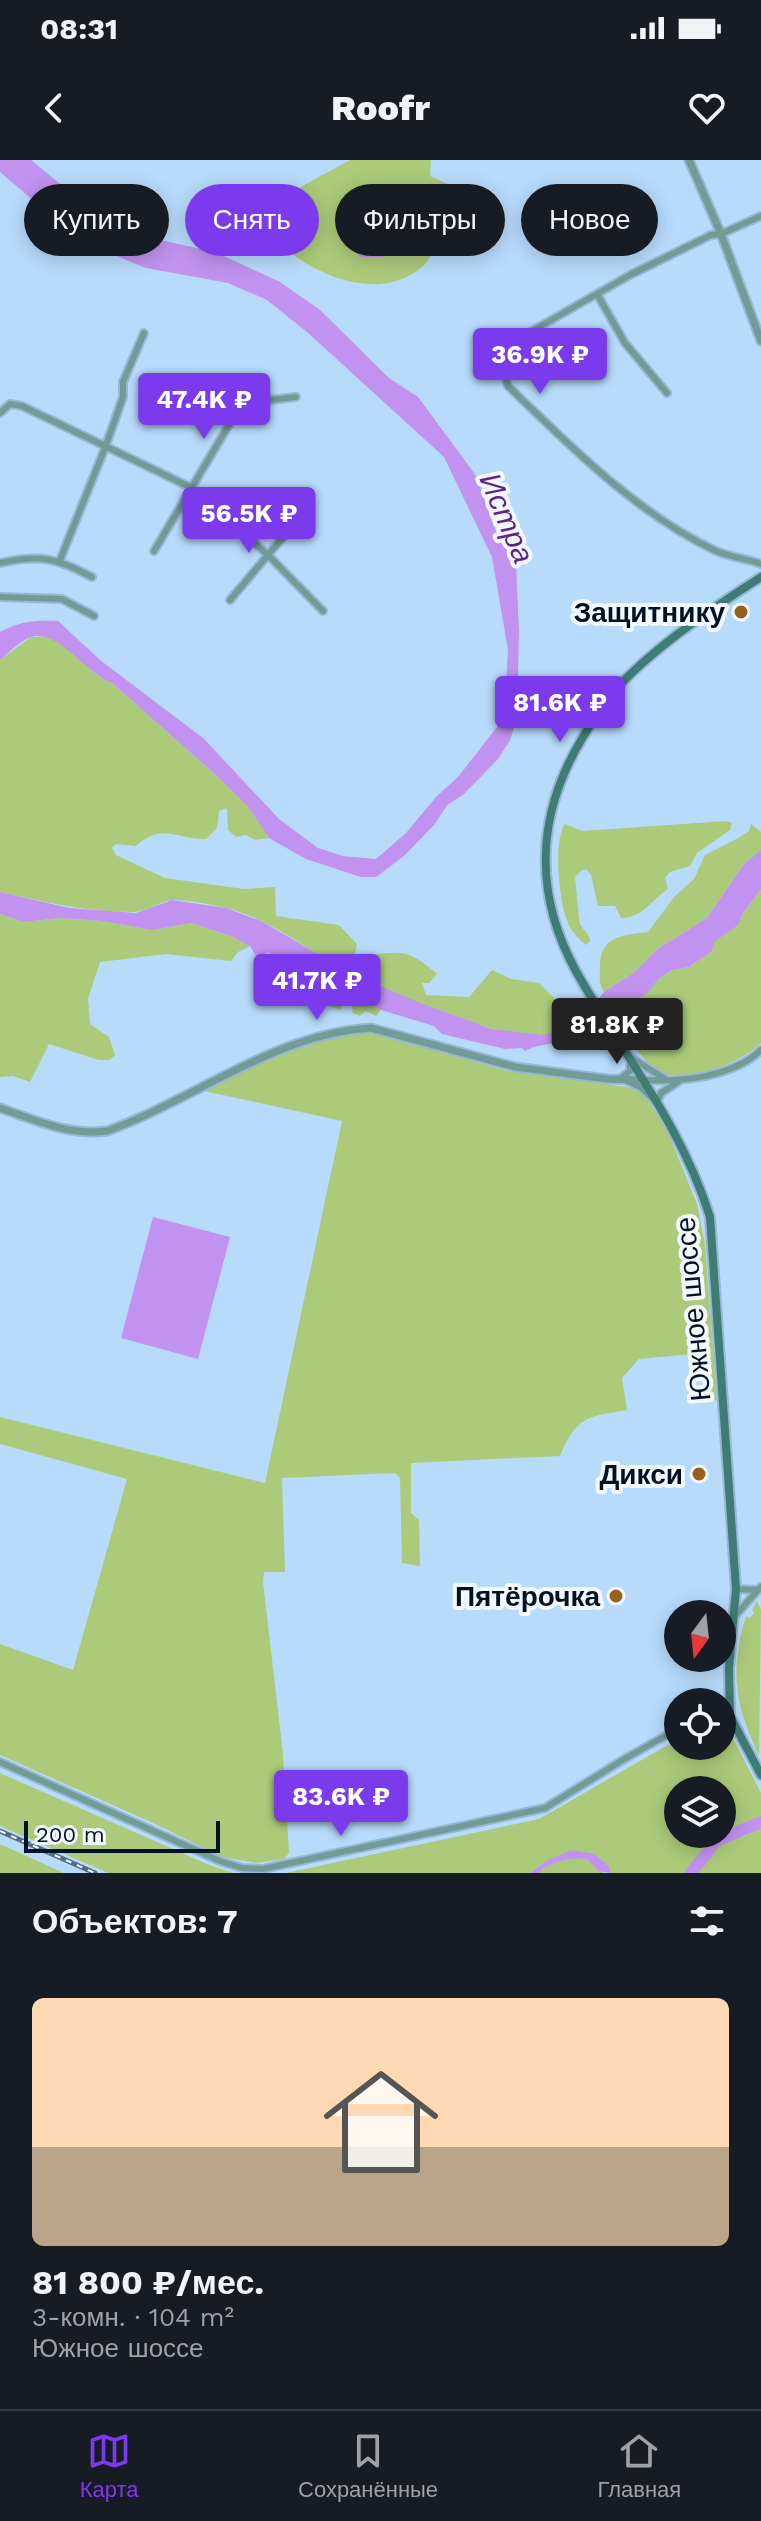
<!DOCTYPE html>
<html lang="ru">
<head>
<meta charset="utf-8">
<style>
	:root { --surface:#171b24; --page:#20242c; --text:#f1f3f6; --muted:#9ea1a6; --line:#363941; --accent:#7c3aed }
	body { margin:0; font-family:"Work Sans",sans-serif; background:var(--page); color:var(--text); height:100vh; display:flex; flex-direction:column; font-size:30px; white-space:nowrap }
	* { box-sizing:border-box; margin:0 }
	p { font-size:26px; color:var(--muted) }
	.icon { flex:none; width:44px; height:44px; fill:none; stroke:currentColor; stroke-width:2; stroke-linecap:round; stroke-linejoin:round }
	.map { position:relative; height:1713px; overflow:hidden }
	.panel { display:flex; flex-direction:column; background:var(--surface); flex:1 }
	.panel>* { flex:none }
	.hud { position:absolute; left:24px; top:24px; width:714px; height:72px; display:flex; gap:16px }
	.needle { width:52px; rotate:195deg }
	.controls { position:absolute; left:664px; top:1440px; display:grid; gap:16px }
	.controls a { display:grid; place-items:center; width:72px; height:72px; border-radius:50%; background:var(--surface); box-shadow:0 4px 20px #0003; font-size:40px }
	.scale { position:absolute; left:24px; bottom:20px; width:196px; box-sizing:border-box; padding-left:8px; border:4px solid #001326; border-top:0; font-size:22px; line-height:28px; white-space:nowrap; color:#001326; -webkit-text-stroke:6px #f3f8fe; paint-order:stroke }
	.price { position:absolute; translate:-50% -68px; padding:0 18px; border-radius:8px; background:var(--accent); color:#fff; font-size:26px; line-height:52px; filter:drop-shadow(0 2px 4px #0008) }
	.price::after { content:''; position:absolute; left:50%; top:48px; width:24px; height:18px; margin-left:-12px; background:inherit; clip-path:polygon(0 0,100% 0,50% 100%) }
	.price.active { background:#222; color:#fff }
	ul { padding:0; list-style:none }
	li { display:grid; align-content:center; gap:16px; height:424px; padding:0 32px }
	li span { display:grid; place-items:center; height:248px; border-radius:12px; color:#555 }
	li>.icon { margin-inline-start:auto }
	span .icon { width:144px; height:144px; fill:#fffc; stroke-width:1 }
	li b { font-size:34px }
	h2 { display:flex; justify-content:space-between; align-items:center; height:96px; padding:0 32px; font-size:34px }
	.chip { padding:0 28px; border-radius:36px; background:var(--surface); box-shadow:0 4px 20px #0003; font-size:28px; line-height:72px }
	.chip.active { background:var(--accent); color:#fff }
	.status { display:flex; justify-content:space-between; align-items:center; height:56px; padding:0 40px; background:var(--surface); direction:ltr }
	.status svg { height:22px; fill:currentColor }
	header { display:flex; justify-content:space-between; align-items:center; height:104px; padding:0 32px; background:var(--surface); font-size:36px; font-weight:800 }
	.menu { display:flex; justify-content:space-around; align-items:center; height:112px; border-top:2px solid var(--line); background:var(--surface); font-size:22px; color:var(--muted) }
	.menu a { display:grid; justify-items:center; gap:4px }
	.menu .active { color:var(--accent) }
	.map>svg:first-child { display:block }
</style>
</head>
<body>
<div class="status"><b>08:31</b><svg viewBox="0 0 49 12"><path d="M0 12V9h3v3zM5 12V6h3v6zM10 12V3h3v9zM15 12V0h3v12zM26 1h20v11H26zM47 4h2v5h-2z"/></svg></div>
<header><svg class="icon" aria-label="back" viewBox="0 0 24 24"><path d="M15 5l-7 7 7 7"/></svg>Roofr<svg class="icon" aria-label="heart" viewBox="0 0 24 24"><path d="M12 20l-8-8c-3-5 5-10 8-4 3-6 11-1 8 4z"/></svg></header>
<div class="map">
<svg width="761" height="1713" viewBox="0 0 761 1713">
	<rect width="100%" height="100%" fill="#b8dbfc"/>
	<!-- green -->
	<path fill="#abcb7a" d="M 350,0 L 431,0 L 430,16 L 457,28 C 447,50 440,91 422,107 C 371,151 282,102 253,53 Z
		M 31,477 C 37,477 45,476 50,477 C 75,486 87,514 112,523 L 218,617 L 248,647 L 269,678 L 255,680 L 246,675 L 236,677 L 228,670 L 227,648 L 219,651 L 217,668 L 206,679 C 175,679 162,662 136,686 L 116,684 L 112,688 L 116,695 L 165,718 L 244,729 L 275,727 L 276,756 L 339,765 L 357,784 L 355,794 C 398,797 400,781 437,814 L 429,823 L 422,823 L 426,835 L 469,837 L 492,810 L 511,819 L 539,823 L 555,839 L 587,852 C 574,862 562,872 545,875 C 503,882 394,835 355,816 C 312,794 274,760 226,748 C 214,745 185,739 172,740 C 158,742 146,752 132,752 C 86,752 44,742 0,732 L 0,500 Z
		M 726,661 L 732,663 L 730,670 L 697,693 L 690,706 L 670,712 L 665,718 L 668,729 C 651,740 643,758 621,758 L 615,746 L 598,746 L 591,715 L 586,709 L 581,711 L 575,717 C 576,724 579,761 580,764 C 584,772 589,772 590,781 L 586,785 C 578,779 570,770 567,760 C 559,741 553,680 565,664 L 582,671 Z
		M 751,664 L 761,672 L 761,690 L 744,704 L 707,758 L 656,790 L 636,811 L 604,832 C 598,821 600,818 600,806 C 600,776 623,775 648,772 L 674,737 L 694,719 L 705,695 L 740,677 L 749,671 Z
		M 761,729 L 761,883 C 742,902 686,926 660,912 C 645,904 636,887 626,874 L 635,870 L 635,865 L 617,859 L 622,846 L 647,833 L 658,819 L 672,810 L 689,807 L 712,791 L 714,782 L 741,759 L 743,753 Z
		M 0,754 L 24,762 L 60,758 L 103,761 L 152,770 L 191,763 L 231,776 L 250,786 L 238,792 L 231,801 L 166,794 L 100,802 L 88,839 L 90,864 L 109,877 L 115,895 L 110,900 L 99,900 L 49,884 L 30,922 L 13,916 L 0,917 Z
		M 319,820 L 355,834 L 381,850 L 376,856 L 366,851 L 360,856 L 353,853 L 351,842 L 342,841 L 341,850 L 330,846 Z
		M 374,872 L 507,911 L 627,927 L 644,934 L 667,970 L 697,1044 L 705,1084 L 717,1240 L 710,1241 L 703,1193 L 639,1199 L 622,1218 L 627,1250 C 587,1257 577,1256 560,1296 L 411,1303 L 411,1353 L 419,1360 L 420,1406 L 402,1403 L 400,1318 L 395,1313 L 282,1318 L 285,1412 L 264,1412 L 263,1422 L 283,1594 L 289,1693 L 284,1699 L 256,1703 L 222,1697 L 153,1663 L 0,1595 L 0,1484 L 73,1510 L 127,1319 L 0,1284 L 0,1257 L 265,1323 L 342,961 L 204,931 L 270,896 L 338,873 Z
		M 757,1441 L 761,1450 L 759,1596 C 735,1544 729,1513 746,1456 L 750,1458 L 754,1453 L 752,1450 Z
		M 722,1569 L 731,1574 L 761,1633 L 761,1659 L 743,1667 L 724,1667 L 722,1670 L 722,1630 L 678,1630 L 678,1674 L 722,1674 L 700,1694 L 688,1713 L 610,1713 L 609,1706 L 594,1695 L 546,1701 L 530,1713 L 286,1713 L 539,1659 L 666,1586 L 678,1582 L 678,1586 L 722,1586 Z
		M 0,1613 L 207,1704 L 233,1713 L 108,1713 L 0,1666 Z
		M 761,1666 L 761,1713 L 698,1713 L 722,1682 L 717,1681 L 718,1679 L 743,1677 Z
		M 0,1684 L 64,1713 L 0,1713 Z
		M 574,1698 L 587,1699 L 604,1713 L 540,1713 L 541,1710 L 560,1700 Z"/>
	<!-- water -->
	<path fill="#c192ef" d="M 0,0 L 31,0 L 92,50 L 133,74 L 215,92 L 280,122 L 320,150 L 389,218 L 418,237 L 477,317 L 493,365 L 516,406 L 519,471 L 517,559 L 510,580 L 498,599 L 464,634 L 447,645 L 435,664 L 404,696 L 376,717 L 361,717 L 306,699 L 269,678 L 248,647 L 218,617 L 112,523 C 86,514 57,468 31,477 C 21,480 8,493 0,500 L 0,472 C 20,461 36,460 58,461 L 100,500 L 203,578 L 279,659 L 318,688 L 343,696 L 376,699 L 406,673 L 436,637 L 458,617 L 504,558 L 508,490 L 492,397 L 444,297 L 307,172 L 267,140 L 228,123 L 146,108 L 119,97 L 54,58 L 0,12 Z
		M 400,67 L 407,68 L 393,94 L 382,97 L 360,97 L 354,89 L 386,83 L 392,72 Z
		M 761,690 L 761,729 L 743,753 L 738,765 L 714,782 L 712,791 L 689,807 L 672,810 L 658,819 L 648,833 L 622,846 L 615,859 L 603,867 L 576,879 L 533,887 L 525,891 L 522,888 L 505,889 L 442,874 L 434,866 L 381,850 L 355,834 L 280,804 L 279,797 L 267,792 L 263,799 L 256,796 L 250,786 L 231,776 L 191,763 L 152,770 L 103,761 L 60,758 L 24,762 L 0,754 L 0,732 L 69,748 L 136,753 L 172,740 L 226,748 L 261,761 L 354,815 L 418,842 L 491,869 L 544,875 L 568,867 L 590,849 L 604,832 L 636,811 L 656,790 L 707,758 L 744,704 Z
		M 153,1057 L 230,1077 L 198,1199 L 121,1178 Z
		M 761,1659 L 761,1666 C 746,1673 734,1684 717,1679 L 717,1681 L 722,1681 L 700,1711 L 688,1713 L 700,1694 L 722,1674 L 724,1667 L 743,1667 Z
		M 572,1690 L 594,1694 L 609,1706 L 610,1713 L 599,1711 L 587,1699 C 569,1697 557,1701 541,1710 L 540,1713 L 530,1713 L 546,1701 Z"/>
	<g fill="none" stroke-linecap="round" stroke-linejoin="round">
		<!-- river -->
		<path stroke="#c192ef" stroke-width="12" d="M 691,1713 L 716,1681 L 761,1662"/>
		<defs>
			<path id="minor" d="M 761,56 L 721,74 L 711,75 L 630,115 L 511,183 C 501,194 503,212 508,226 C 570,286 635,352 714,390 C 731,398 746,398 761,404
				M 597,134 L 625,183 L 667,233
				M 484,194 L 495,194 L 506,189
				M 0,253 L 10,244 L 22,246 L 192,328 L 268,395 L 323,451
				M 154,391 L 242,243 L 296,237
				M 60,400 L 105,288 L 123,237 L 123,222 L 144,173
				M 0,403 C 41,394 56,398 92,417
				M 0,437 L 62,439 L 94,456
				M 230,440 L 290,369
				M 633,899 L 664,918
				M 630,901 L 630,911 L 621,918 L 640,927 L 657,942 L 661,933 L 678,922
				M 644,920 C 682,922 733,917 761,890
				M 736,1429 L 758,1430 L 761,1427
				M 733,1458 L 758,1430
				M 0,1602 L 220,1701 L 242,1708 L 263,1709 L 545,1648 L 626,1598 L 667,1575 L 678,1571"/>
			<path id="tertiary" d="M 689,0 L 721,74 L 761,181
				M 0,948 C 35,960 69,976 107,971 C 196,939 274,874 371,868 L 515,907 L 607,919 L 644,920"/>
			<path id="secondary" d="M 761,417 C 711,449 653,488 613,532 C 601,546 592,562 583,577 C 536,654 533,734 577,813 C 624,896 681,964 710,1057 L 736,1429 L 729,1508 L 730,1556 L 761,1615"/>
		</defs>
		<!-- minor casing -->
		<use href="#minor" stroke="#97b7d5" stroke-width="10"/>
		<!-- tertiary casing -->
		<use href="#tertiary" stroke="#97b7d5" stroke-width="11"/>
		<!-- secondary casing -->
		<use href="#secondary" stroke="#97b7d5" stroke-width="12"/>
		<!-- minor -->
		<use href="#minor" stroke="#739b96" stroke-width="6"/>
		<!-- tertiary -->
		<use href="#tertiary" stroke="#739b96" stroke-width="7"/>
		<!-- secondary -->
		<use href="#secondary" stroke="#3e7d76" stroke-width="8"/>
		<defs>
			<path id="rail" d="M 0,1671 L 95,1713"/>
		</defs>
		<!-- rail casing -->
		<use href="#rail" stroke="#526c85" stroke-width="5"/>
		<!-- rail -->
		<use href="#rail" stroke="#f3f8fe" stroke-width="2" stroke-dasharray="6" stroke-linecap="butt"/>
	</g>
	<!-- markers -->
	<g fill="#98601b" stroke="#f3f8fe" stroke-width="3">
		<circle cx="741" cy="452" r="8"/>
		<circle cx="699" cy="1314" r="8"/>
		<circle cx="616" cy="1436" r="8"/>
	</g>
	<g text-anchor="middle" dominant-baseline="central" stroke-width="8" stroke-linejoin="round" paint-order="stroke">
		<!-- poi labels -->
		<g font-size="28" font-weight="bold" fill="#001326" stroke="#f3f8fe" text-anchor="end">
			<text x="725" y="452">Защитнику</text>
			<text x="683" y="1314">Дикси</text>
			<text x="600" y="1436">Пятёрочка</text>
		</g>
		<!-- street labels -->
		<g font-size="28" fill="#001326" stroke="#f3f8fe">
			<text transform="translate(693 1149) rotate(-95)">Южное шоссе</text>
		</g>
		<!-- water labels -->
		<g font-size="30" font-style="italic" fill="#60228e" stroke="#f3f8fe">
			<text transform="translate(507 358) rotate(67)">Истра</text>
		</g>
	</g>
</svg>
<div class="controls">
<a><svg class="needle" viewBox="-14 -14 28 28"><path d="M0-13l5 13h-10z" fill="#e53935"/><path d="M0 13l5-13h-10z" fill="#9ea1a6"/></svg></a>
<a><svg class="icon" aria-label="locate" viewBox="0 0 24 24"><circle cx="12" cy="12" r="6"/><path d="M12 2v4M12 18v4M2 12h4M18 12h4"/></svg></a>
<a><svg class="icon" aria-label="layers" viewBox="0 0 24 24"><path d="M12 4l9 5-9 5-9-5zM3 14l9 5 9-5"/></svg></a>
</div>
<div class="scale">200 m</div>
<b class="price" style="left:540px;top:236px">36.9K ₽</b>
<b class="price" style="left:204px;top:281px">47.4K ₽</b>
<b class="price" style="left:249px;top:395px">56.5K ₽</b>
<b class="price" style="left:560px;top:584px">81.6K ₽</b>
<b class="price" style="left:317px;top:862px">41.7K ₽</b>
<b class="price active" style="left:617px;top:906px">81.8K ₽</b>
<b class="price" style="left:341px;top:1678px">83.6K ₽</b>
<div class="hud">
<a class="chip">Купить</a>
<a class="chip active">Снять</a>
<a class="chip">Фильтры</a>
<a class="chip">Новое</a>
</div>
</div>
<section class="panel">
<h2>Объектов: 7<svg class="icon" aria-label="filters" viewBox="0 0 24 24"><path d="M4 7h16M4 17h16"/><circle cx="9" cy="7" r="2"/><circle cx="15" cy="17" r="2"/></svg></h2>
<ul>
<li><span style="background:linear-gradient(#ffd9b3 60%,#b9a48a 0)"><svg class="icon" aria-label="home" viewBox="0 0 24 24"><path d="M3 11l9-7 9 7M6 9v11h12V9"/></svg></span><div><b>81 800 ₽/мес.</b><p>3-комн. · 104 m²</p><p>Южное шоссе</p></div></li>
</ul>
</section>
<nav class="menu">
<a class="active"><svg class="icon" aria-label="map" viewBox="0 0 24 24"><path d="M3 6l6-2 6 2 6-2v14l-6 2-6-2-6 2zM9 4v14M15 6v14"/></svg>Карта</a>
<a><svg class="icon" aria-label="saved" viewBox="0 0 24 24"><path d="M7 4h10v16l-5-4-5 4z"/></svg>Сохранённые</a>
<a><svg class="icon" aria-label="home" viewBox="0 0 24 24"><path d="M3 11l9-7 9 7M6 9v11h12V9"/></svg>Главная</a>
</nav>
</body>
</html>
